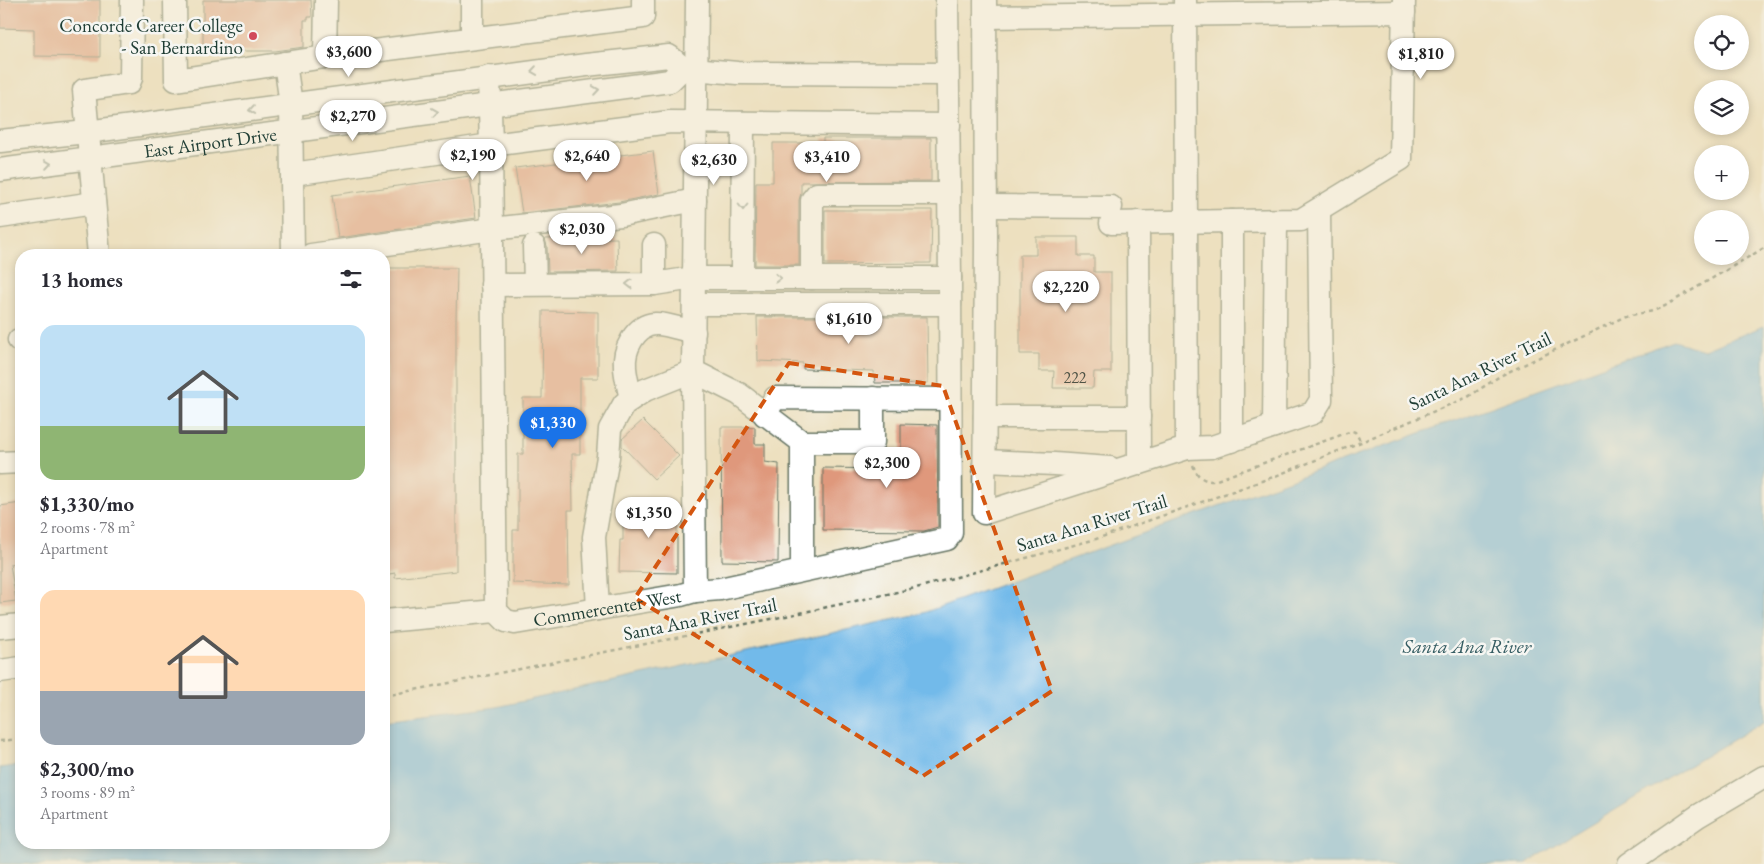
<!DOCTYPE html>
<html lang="en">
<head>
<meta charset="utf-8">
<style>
	:root { --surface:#fff; --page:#f2f2f3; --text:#2b2b33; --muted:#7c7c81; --accent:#1a73e8 }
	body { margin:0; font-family:"EB Garamond",serif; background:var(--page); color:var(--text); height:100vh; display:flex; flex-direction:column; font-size:19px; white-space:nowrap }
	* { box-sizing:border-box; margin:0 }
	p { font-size:16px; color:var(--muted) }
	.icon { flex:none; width:28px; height:28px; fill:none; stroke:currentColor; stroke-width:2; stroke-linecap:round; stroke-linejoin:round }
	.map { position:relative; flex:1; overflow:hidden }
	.sheet { position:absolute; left:15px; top:249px; width:375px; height:600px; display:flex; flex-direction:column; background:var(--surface); border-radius:20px; box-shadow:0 2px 8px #0003 }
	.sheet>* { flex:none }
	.controls { position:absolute; left:1694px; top:15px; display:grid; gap:10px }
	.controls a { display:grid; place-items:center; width:55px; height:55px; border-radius:50%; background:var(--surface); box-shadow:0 2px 8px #0003; font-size:25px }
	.price { position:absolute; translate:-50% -42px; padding:0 11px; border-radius:18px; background:#fff; color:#222; font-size:16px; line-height:32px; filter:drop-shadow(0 1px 2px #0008) }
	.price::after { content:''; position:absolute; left:50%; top:30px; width:15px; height:11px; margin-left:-8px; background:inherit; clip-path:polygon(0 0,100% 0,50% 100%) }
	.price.on { background:var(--accent); color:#fff }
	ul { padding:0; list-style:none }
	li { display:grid; align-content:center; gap:10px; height:265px; padding:0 25px }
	li span { display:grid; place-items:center; height:155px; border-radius:15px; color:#555 }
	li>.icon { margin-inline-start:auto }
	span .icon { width:90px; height:90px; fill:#fffc; stroke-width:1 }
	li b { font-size:21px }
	h2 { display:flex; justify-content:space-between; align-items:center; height:60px; padding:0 25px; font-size:21px }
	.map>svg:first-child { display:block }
</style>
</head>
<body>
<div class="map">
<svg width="1764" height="864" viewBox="0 0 1764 864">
	<rect width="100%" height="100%" fill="#f6f6f2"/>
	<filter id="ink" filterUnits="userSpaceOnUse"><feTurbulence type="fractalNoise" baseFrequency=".02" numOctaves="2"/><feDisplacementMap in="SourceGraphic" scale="10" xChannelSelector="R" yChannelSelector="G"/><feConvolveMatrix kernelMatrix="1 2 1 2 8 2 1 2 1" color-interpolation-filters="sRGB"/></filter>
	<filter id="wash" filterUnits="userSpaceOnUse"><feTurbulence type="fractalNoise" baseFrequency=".0096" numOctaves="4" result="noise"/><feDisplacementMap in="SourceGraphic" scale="20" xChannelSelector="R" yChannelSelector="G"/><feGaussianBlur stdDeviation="1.12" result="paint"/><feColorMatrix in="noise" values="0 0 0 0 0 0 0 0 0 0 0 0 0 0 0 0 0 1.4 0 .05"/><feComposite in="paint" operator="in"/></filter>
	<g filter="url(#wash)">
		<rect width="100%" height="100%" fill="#ede0bf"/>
		<!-- water -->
		<path fill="#72baea" stroke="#487c8f" d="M 1764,326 L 1764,721 L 1525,864 L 0,864 L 0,768 L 21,765 L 21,842 L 384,842 L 384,721 L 497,707 L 923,613 L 1674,341 L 1704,350 Z"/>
		<g id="blocks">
			<!-- building -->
			<path fill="#df987b" d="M 0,0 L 100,0 L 100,57 L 34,56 L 34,29 L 0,28 Z
				M 203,0 L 311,0 L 312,17 L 308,17 L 308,20 L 304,20 L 304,47 L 275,51 L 203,51 Z
				M 823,138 L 931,138 L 931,181 L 801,182 L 801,193 L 799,200 L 799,265 L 755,265 L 756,182 L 773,182 L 773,143 L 823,143 Z
				M 653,151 L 659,194 L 619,202 L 522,213 L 515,168 Z
				M 470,176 L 476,218 L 338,238 L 332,195 Z
				M 825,210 L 932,210 L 931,263 L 825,264 Z
				M 1036,237 L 1078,237 L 1078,256 L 1094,256 L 1094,272 L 1111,272 L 1111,372 L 1094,372 L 1093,388 L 1053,388 L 1054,371 L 1039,371 L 1039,354 L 1020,354 L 1020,255 L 1036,255 Z
				M 617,238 L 618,271 L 548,272 L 547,246 L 545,239 Z
				M 384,268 L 457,268 L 456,320 L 456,571 L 395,578 L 395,573 L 384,575 L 384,442 L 387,443 Z
				M 543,311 L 598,312 L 598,378 L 580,378 L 580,454 L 572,454 L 573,510 L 568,510 L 569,585 L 513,583 L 513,530 L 518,530 L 518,454 L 523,454 L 523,398 L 542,398 Z
				M 757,317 L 927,317 L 928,383 L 875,383 L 874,371 L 803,369 L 803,363 L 758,361 Z
				M 643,420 L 679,456 L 654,479 L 622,446 L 622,439 Z
				M 901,424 L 937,425 L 938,527 L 924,531 L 823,530 L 823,468 L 892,469 L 892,459 L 901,459 Z
				M 721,427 L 755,427 L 755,444 L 765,444 L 765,462 L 779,464 L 778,562 L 722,561 Z
				M 21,503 L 21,562 L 10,564 L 16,601 L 0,603 L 0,506 Z
				M 623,505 L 677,505 L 677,573 L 619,572 L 620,540 L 623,540 Z"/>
		</g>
	</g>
	<g filter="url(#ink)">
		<use href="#blocks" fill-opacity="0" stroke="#677665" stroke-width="1"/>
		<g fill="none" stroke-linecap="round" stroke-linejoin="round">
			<defs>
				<g id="minor">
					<path d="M 175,0 L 176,80 L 325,57 L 643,17 L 643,0"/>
					<path d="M 985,0 L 986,244 L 984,513 L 1187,448 L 1185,0"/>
					<path d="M 985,17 L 1404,12"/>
					<path d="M 472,38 L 472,0"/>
					<path d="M 325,57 L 326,0"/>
					<path d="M 285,63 L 291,104 L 293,255"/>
					<path id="s1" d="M 489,77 L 491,145 L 496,611 L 506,621 L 515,623 L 681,595 L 695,591 L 693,371 L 697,0"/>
					<path d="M 0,141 L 87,132 L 586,65 L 669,56 L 683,68 L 737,73 L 947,74"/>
					<path id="s2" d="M 0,170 L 670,81 L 683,68"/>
					<path d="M 293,174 L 491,145 L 670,122 L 949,125"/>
					<path d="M 986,206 L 1111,207"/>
					<path d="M 0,217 L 94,203"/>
					<path d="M 1232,221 L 1232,441"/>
					<path d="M 1138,222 L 1139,463"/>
					<path d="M 1111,223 L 1301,220 L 1401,159 L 1404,0"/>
					<path d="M 534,246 L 535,284"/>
					<path d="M 99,255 L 84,90 L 129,83 L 131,78 L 132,0"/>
					<path d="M 311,255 L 492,229 L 621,215 L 695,200"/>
					<path d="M 742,278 L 743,123"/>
					<path d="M 812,278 L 812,200 L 817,194 L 949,194"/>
					<path d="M 654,284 L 654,245"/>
					<path d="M 492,285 L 654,284 L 694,278 L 950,278"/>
					<path d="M 694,304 L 950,304"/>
					<path d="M 19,340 L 21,340"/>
					<path d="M 631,399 C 629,389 626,379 625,368 C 623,350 635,325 655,324 C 665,323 683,330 694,332"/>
					<path d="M 765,415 L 775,398 L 950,399"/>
					<path d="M 985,417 L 1139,417"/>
					<path d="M 1274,426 L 1276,221"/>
					<path d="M 802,442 L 873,442 L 873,398"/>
					<path d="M 1187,448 L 1212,447 L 1313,413 L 1321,400 L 1319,210"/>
					<path d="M 985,461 L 1054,464 L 1110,468"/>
					<path d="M 0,463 L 21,462"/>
					<path d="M 695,591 L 720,589 L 947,539 L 951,533 L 950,278 L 947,0"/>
					<path d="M 598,609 L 594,537 L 608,457 L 610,429 L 624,404 L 645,390 L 693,371 L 739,394 L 802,442 L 802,570"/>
					<path d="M 384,621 L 496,611"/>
					<path d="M 0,627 L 21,625"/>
					<path d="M 0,671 L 21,668"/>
					<path d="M 1629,864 L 1698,816 L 1764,777"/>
				</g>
			</defs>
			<!-- minor casing -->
			<use href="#minor" stroke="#677665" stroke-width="25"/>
			<!-- path -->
			<path stroke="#677665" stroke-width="2.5" stroke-dasharray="4 4" stroke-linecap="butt" d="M 1193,465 C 1197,476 1202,481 1214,481 L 1352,431 L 1355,432 L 1361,442
				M 384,696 L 786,616 L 920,587 L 1096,539 L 1273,477 L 1361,442 L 1468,397 L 1500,376 L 1626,316 L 1653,311 L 1665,306 L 1764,248
				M 0,741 L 21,739"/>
			<!-- minor -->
			<use href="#minor" stroke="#fff" stroke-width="22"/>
		</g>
		<!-- one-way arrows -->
		<defs><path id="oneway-chevron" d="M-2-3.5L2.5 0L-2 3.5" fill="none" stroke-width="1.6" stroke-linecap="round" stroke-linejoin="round" transform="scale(1.25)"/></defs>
		<g stroke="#8f9e9a">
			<use href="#oneway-chevron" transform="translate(534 71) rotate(172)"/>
			<use href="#oneway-chevron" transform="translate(596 90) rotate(-8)"/>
			<use href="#oneway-chevron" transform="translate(252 110) rotate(172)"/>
			<use href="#oneway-chevron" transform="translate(435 112) rotate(-8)"/>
			<use href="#oneway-chevron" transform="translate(48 164) rotate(-8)"/>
			<use href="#oneway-chevron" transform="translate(743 207) rotate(90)"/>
			<use href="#oneway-chevron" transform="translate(778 278)"/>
			<use href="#oneway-chevron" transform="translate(629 284) rotate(180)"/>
		</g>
	</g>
	<!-- marked area -->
	<path d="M0 0H1764V864H0ZM 789,363 L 943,386 L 1052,691 L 923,776 L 635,598 Z" fill="#ede0bf" fill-opacity=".55" fill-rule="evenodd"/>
	<path fill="none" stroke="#d45610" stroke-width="4" stroke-dasharray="10 6" stroke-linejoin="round" d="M 789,363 L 943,386 L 1052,691 L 923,776 L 635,598 Z"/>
	<!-- markers -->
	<circle fill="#d1495b" stroke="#f6f6f2" stroke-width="2" cx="253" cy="36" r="5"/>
	<g text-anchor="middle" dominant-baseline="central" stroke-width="5" stroke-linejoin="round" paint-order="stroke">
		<!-- number labels -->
		<g font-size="16" fill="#4f5446">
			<text x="1075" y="377">222</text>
		</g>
		<!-- poi labels -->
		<g font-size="19" fill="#1f3d34" stroke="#f6f6f2" text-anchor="end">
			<text x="243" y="25">Concorde Career College<tspan x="243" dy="22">- San Bernardino</tspan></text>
		</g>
		<!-- street labels -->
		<g font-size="19" fill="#1f3d34" stroke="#f6f6f2">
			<text stroke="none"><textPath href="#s2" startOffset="212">East Airport Drive</textPath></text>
			<text transform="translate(1480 371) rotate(-26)">Santa Ana River Trail</text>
			<text transform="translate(1092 523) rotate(-17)">Santa Ana River Trail</text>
			<text stroke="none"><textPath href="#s1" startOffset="651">Commercenter West</textPath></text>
			<text transform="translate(700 619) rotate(-11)">Santa Ana River Trail</text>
		</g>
		<!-- water labels -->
		<g font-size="20" font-style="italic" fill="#345c62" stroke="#f6f6f2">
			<text x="1467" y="646">Santa Ana River</text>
		</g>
	</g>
</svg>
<div class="controls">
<a><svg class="icon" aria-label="locate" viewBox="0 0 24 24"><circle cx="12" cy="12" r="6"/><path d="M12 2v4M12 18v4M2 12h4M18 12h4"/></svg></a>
<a><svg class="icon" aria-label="layers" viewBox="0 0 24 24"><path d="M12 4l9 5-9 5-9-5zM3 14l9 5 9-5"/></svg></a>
<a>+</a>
<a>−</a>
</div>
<b class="price" style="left:349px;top:78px">$3,600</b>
<b class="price" style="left:1421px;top:80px">$1,810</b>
<b class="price" style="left:353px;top:142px">$2,270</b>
<b class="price" style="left:473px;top:181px">$2,190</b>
<b class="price" style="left:587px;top:182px">$2,640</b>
<b class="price" style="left:827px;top:183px">$3,410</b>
<b class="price" style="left:714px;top:186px">$2,630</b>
<b class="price" style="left:582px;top:255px">$2,030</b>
<b class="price" style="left:1066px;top:313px">$2,220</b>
<b class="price" style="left:849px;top:345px">$1,610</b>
<b class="price on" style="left:553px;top:449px">$1,330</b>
<b class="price" style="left:887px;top:489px">$2,300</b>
<b class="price" style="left:649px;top:539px">$1,350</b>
<section class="sheet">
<h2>13 homes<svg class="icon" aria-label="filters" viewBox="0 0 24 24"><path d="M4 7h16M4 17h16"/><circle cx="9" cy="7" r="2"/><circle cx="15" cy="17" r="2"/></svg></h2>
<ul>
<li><span style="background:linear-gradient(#bfe0f5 65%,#8fb573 0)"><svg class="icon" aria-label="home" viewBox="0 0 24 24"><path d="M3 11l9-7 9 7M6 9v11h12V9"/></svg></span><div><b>$1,330/mo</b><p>2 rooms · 78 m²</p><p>Apartment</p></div></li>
<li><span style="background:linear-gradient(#ffd9b3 65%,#9aa5b1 0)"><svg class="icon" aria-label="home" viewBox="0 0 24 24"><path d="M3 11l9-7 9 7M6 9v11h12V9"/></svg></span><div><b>$2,300/mo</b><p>3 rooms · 89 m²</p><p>Apartment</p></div></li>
</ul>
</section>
</div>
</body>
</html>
